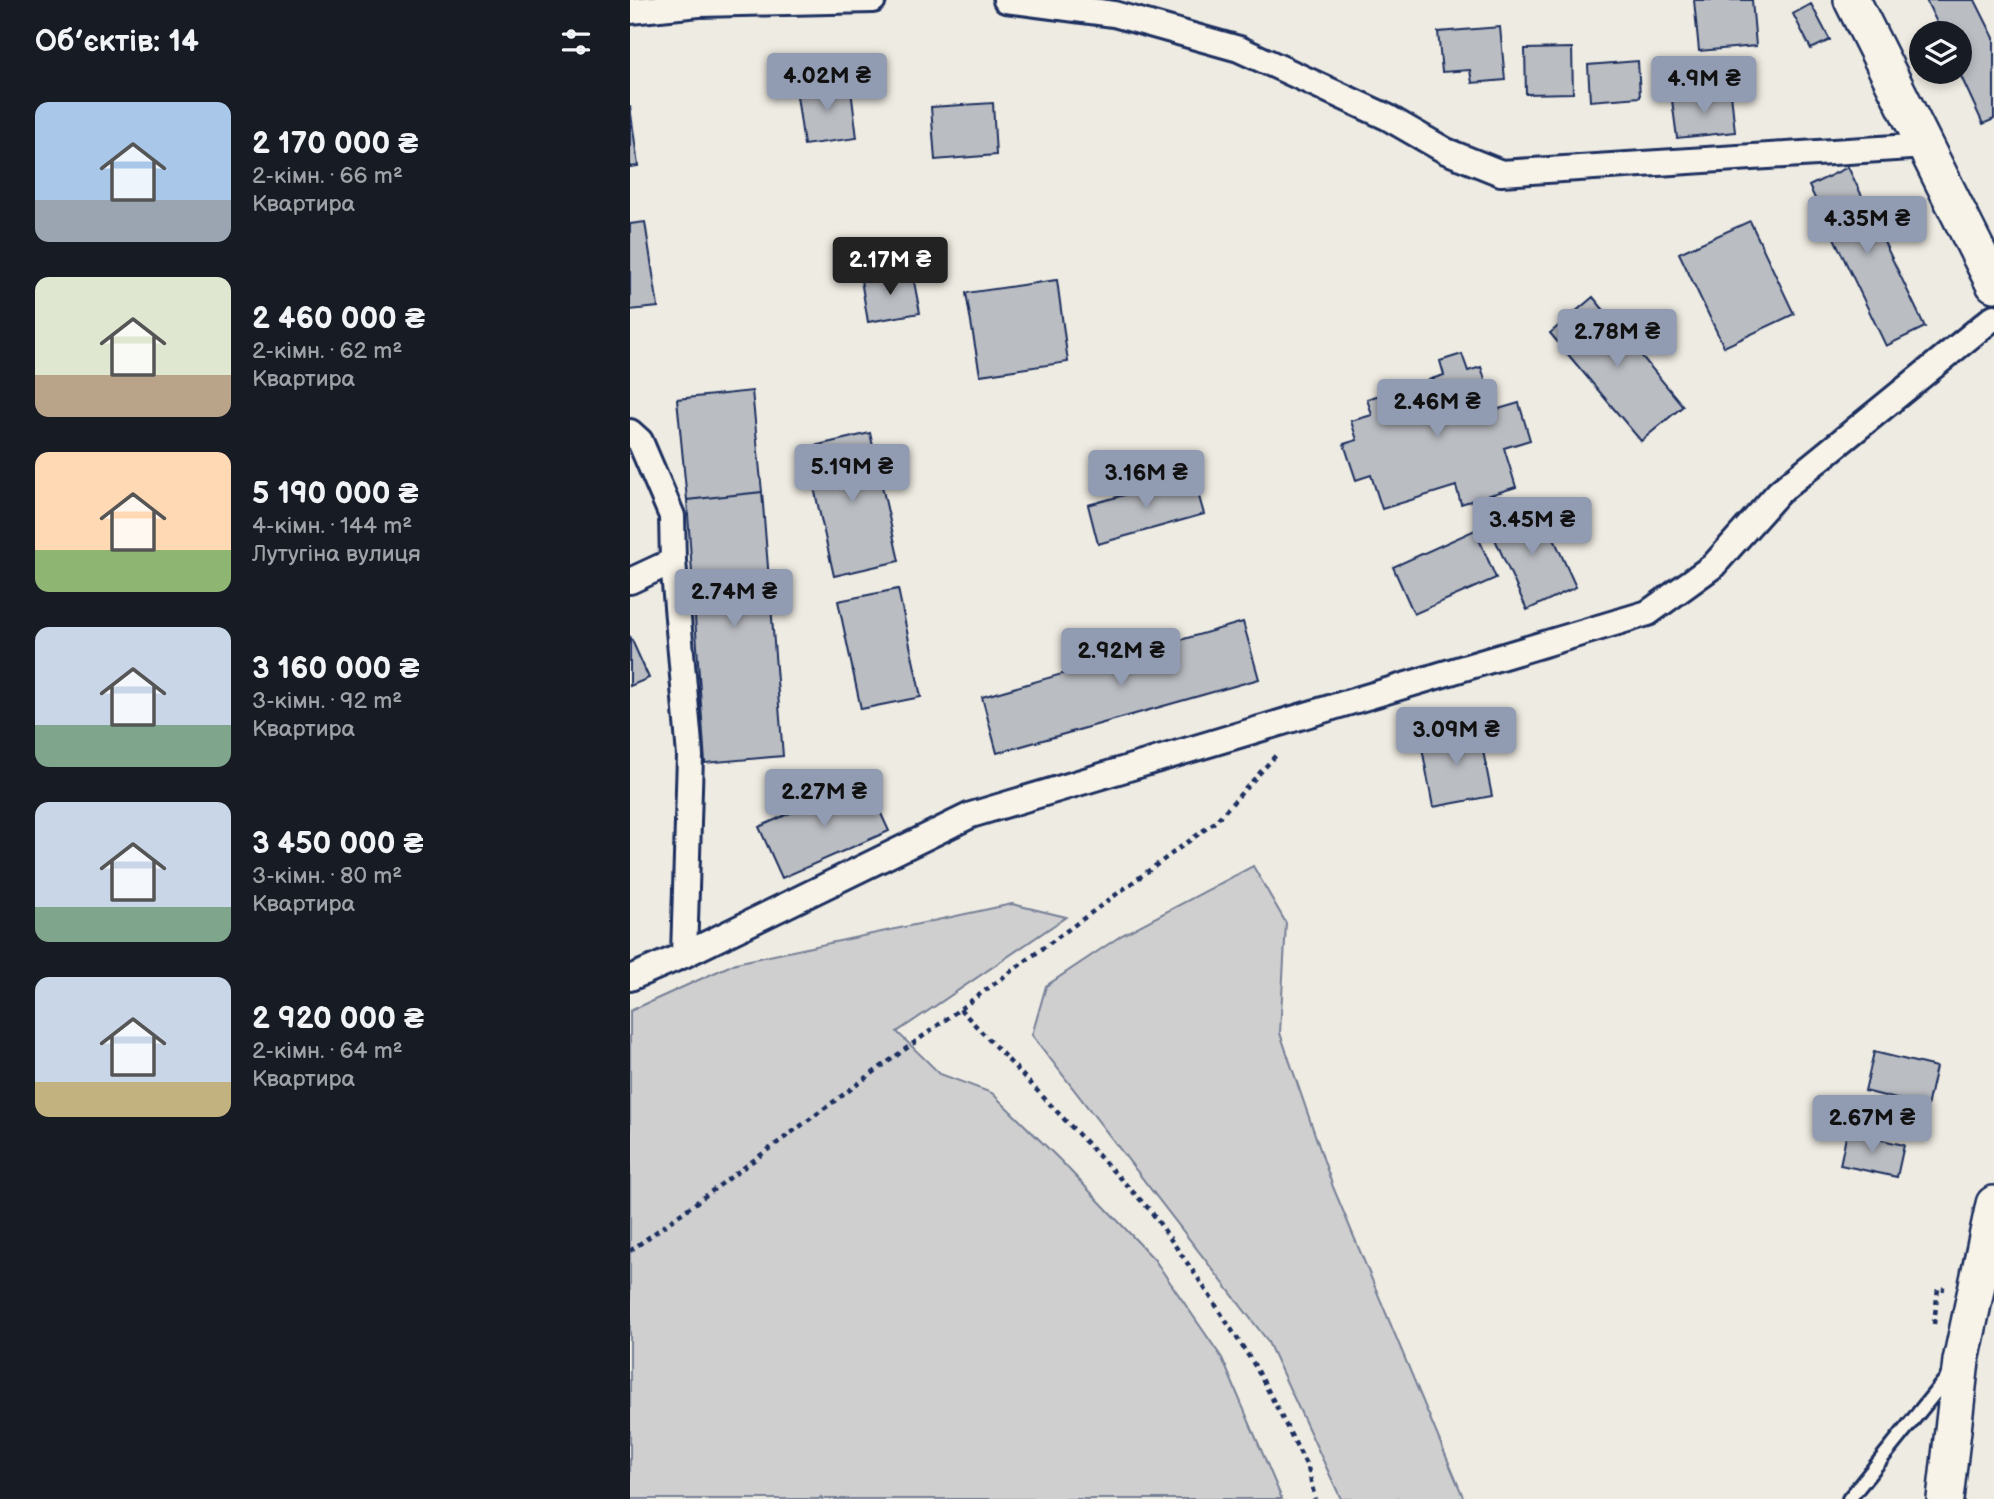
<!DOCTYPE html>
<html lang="uk">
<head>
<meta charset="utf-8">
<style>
	:root { --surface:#171b24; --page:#242831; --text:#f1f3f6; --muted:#9ea1a6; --accent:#919bb2 }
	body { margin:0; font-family:"Balsamiq Sans",sans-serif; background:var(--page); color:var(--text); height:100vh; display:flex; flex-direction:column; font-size:26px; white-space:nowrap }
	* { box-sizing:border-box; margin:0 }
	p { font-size:23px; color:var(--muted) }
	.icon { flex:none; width:38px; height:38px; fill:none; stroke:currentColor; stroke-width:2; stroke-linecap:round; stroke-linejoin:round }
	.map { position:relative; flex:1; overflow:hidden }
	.details { display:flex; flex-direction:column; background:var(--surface); width:630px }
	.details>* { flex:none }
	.tools { position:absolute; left:1279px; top:21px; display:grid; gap:14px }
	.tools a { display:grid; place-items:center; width:63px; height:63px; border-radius:50%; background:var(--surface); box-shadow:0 4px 10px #0003; font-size:35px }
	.price { position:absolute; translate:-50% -60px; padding:0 16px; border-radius:7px; background:var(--accent); color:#111; font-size:23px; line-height:46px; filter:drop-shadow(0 2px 4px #0008) }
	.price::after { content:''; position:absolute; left:50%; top:42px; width:21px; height:16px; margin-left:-10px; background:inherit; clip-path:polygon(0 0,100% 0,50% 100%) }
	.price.on { background:#222; color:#fff }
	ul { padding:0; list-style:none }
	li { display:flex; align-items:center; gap:21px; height:175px; padding:0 35px }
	li span { display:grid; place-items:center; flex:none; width:196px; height:140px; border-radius:14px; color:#555 }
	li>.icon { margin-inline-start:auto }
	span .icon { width:84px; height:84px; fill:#fffc; stroke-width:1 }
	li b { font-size:30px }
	h2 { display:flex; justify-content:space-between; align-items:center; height:84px; padding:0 35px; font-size:30px }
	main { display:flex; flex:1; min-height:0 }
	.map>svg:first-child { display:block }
</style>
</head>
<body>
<main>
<section class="details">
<h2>Об’єктів: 14<svg class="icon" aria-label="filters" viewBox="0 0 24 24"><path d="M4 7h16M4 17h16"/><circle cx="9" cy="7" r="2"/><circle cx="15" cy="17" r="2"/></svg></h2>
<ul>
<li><span style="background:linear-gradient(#a9c7e8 70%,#9aa5b1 0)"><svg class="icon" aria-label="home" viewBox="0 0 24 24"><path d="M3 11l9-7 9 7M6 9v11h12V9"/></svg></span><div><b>2 170 000 ₴</b><p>2-кімн. · 66 m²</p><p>Квартира</p></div></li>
<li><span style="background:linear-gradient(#dfe7d0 70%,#b9a48a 0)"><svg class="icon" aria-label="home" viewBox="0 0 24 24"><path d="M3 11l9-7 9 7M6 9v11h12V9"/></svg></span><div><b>2 460 000 ₴</b><p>2-кімн. · 62 m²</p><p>Квартира</p></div></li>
<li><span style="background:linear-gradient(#ffd9b3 70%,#8fb573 0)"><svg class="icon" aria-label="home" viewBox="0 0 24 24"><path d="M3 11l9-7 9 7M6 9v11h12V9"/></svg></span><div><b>5 190 000 ₴</b><p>4-кімн. · 144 m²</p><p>Лутугіна вулиця</p></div></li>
<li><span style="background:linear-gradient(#c9d6e8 70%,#7fa58c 0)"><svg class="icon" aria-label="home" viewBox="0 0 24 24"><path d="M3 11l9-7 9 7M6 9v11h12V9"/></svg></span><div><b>3 160 000 ₴</b><p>3-кімн. · 92 m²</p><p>Квартира</p></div></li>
<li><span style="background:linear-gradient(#c9d6e8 75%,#7fa58c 0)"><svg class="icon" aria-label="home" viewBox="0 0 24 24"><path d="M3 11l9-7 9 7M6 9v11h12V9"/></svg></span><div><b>3 450 000 ₴</b><p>3-кімн. · 80 m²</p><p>Квартира</p></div></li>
<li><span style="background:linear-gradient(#c9d6e8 75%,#c2b280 0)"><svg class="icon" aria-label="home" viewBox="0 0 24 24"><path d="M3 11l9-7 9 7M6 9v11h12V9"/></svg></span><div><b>2 920 000 ₴</b><p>2-кімн. · 64 m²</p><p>Квартира</p></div></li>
</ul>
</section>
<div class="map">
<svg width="1364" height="1499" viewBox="0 0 1364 1499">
	<rect width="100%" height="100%" fill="#eeebe2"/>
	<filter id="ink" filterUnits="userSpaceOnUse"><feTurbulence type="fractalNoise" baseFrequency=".0143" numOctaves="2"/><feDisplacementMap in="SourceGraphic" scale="14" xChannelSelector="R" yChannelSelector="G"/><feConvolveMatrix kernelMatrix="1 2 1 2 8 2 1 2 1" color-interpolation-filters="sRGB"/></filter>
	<g filter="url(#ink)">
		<!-- green -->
		<path fill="#cfcfcf" stroke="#757f96" stroke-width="2" d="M 623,866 L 656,923 L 650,1033 L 703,1187 L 834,1499 L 711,1499 L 637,1340 L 402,1035 L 416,986 L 492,935 Z
			M 382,904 L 436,917 L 267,1032 L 310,1074 L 362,1093 L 430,1160 L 524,1259 L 592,1358 L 652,1499 L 192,1499 L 191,1497 L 189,1499 L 0,1499 L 0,1011 L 106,963 Z"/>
		<!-- building -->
		<path fill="#babdc2" stroke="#1b2f5e" stroke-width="2" d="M 1064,0 L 1122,0 L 1126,46 L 1069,51 Z
			M 1296,0 L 1345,0 L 1364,38 L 1364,119 L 1353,124 L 1329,72 L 1330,33 L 1312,33 Z
			M 1181,4 L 1200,40 L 1181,49 L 1163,14 Z
			M 870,27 L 875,80 L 842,83 L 840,70 L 812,72 L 808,32 Z
			M 942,48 L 943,93 L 896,94 L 895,49 Z
			M 1008,61 L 1010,97 L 960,101 L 958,65 Z
			M 220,82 L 227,138 L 174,145 L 166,89 Z
			M 1101,93 L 1105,132 L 1047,138 L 1042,100 Z
			M 363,103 L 366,155 L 305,160 L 301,107 Z
			M 0,106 L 8,166 L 0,167 Z
			M 1218,167 L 1295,327 L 1256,346 L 1179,186 Z
			M 1120,221 L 1164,314 L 1094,347 L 1049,253 Z
			M 15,222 L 28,307 L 0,310 L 0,224 Z
			M 282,271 L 290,313 L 238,322 L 231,280 Z
			M 427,280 L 438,362 L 350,375 L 336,293 Z
			M 963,297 L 1053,406 L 1011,441 L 920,333 Z
			M 832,354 L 838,371 L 851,367 L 865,410 L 889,403 L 900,440 L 874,448 L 886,487 L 831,504 L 826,486 L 752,509 L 741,475 L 726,480 L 714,444 L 727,440 L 721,421 L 742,415 L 737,399 L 814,375 L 810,361 Z
			M 122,391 L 132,492 L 57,500 L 47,399 Z
			M 240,433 L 269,561 L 204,576 L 175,448 Z
			M 563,476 L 574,514 L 468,544 L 458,505 Z
			M 132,492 L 153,756 L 75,763 L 57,500 Z
			M 908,504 L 946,587 L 897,610 L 859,526 Z
			M 845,530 L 866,578 L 784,614 L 763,567 Z
			M 268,589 L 291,697 L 231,709 L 208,601 Z
			M 613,622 L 629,679 L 367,753 L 352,697 Z
			M 0,636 L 19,678 L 0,686 Z
			M 848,726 L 862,796 L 803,807 L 790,737 Z
			M 235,779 L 259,831 L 152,878 L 129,827 Z
			M 1244,1052 L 1306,1067 L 1297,1107 L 1235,1091 Z
			M 1217,1132 L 1274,1145 L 1267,1177 L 1210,1165 Z"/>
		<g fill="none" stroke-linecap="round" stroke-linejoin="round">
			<defs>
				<path id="service" d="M 1219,1499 L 1320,1374"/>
				<path id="minor" d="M 376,0 L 484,14 L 609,49 L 757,117 L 816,151 L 871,173 L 1296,146
					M 0,11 L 69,4 L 243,0
					M 0,432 L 10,441 L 42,516 L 43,561 L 60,756 L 54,955
					M 0,581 L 43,561
					M 0,978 L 54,955 L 341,815 L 1018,613 L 1083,566 L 1149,492 L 1364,317"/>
				<path id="secondary" d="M 1222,0 L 1364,284
					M 1315,1499 L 1331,1361 L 1364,1204"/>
			</defs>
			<!-- service casing -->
			<use href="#service" stroke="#1b2f5e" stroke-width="18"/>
			<!-- minor casing -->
			<use href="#minor" stroke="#1b2f5e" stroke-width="30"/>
			<!-- secondary casing -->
			<use href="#secondary" stroke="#1b2f5e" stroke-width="40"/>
			<!-- path -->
			<path stroke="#1b2f5e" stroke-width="4.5" stroke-dasharray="5 5" stroke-linecap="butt" d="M 330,1009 L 520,1210 L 572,1284 L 627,1369 L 678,1468 L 685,1499
				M 0,1251 L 585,822 L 648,753
				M 1304,1324 L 1308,1288 L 1315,1289"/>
			<!-- service -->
			<use href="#service" stroke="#f7f3e8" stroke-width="12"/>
			<!-- minor -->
			<use href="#minor" stroke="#f7f3e8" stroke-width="24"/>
			<!-- secondary -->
			<use href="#secondary" stroke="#f7f3e8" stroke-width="35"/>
		</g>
	</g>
</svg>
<div class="tools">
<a><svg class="icon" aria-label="layers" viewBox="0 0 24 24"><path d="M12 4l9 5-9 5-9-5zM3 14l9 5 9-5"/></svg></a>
</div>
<b class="price" style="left:197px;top:113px">4.02M ₴</b>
<b class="price" style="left:1074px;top:116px">4.9M ₴</b>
<b class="price" style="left:1237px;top:256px">4.35M ₴</b>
<b class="price on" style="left:260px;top:297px">2.17M ₴</b>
<b class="price" style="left:987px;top:369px">2.78M ₴</b>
<b class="price" style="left:807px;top:439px">2.46M ₴</b>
<b class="price" style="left:222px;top:504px">5.19M ₴</b>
<b class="price" style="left:516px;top:510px">3.16M ₴</b>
<b class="price" style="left:902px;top:557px">3.45M ₴</b>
<b class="price" style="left:104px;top:629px">2.74M ₴</b>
<b class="price" style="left:491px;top:688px">2.92M ₴</b>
<b class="price" style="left:826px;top:767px">3.09M ₴</b>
<b class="price" style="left:194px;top:829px">2.27M ₴</b>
<b class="price" style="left:1242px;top:1155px">2.67M ₴</b>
</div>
</main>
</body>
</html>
